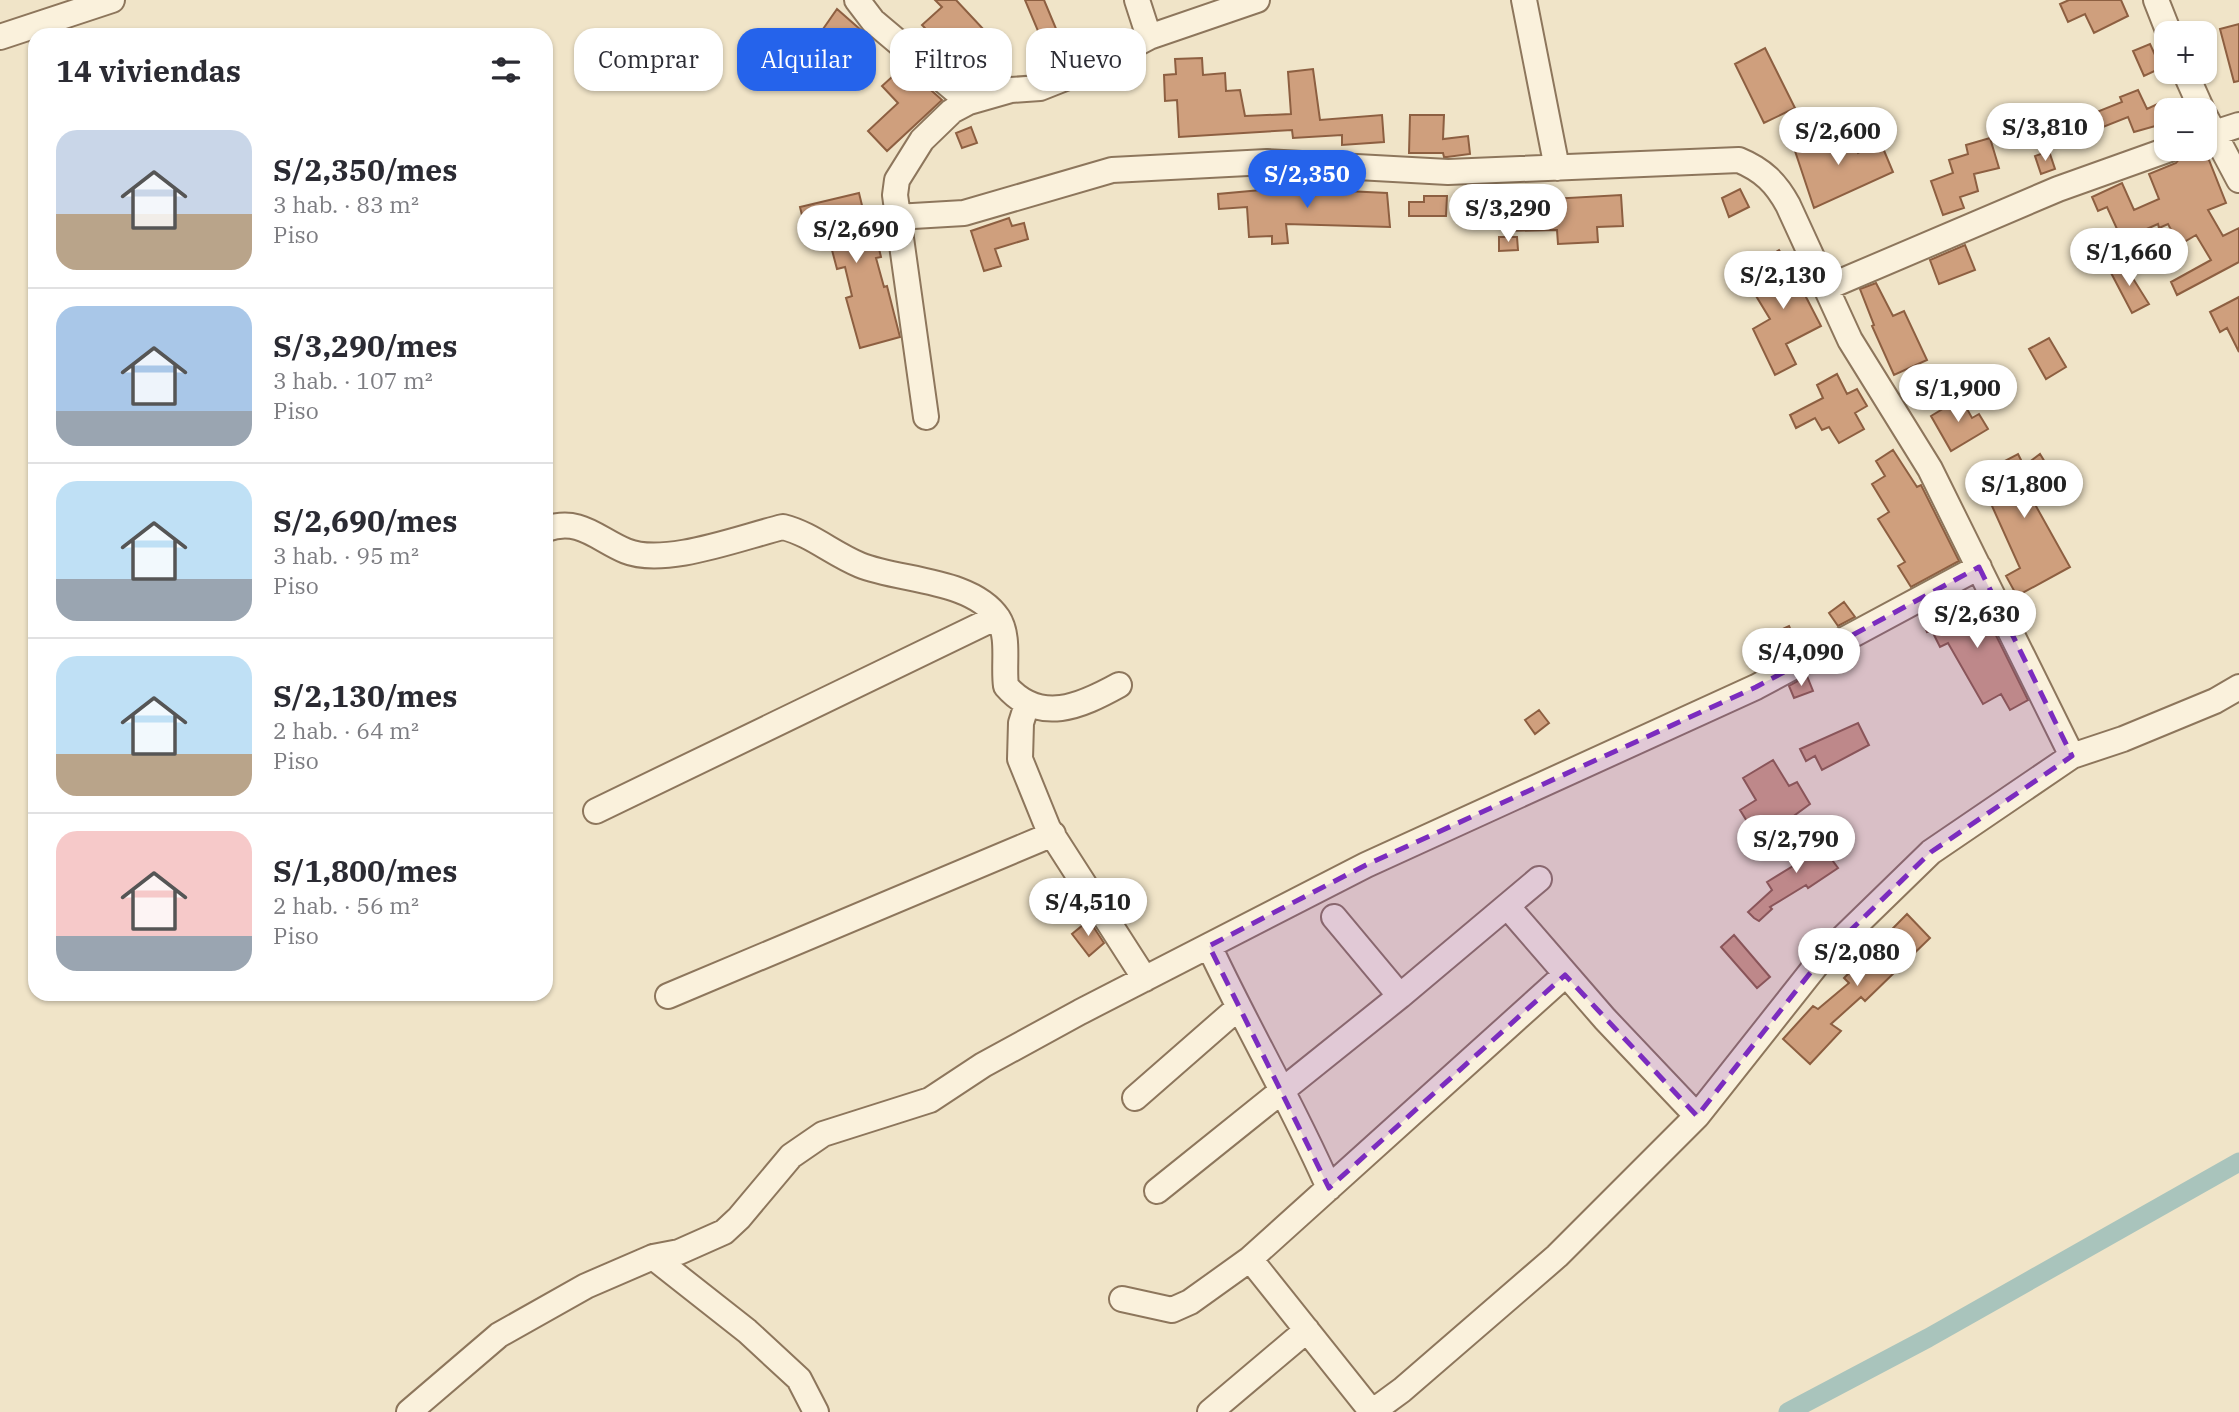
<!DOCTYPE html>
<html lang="es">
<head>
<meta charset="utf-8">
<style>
	:root { --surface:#fff; --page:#f7f7f7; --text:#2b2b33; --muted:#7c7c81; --line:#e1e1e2; --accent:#2563eb }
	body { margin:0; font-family:"IBM Plex Serif",serif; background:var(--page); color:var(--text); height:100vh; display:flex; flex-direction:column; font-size:26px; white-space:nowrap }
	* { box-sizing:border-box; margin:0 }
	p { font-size:23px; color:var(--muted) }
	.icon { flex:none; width:38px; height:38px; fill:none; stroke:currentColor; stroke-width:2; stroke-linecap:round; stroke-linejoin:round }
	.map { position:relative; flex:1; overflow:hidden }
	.details { position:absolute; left:28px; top:28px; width:525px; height:973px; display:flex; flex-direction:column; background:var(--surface); border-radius:21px; box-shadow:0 2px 5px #0004 }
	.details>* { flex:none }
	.top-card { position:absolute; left:574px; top:28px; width:665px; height:63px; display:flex; gap:14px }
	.fabs { position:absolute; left:2154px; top:21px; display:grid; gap:14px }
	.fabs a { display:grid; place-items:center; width:63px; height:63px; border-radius:14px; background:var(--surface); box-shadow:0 2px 5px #0004; font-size:35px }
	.price { position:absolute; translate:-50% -60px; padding:0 16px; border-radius:24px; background:#fff; color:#222; font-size:23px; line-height:46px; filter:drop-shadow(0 2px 4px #0008) }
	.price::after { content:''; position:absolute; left:50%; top:42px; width:21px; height:16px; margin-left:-10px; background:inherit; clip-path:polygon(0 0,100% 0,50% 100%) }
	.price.on { background:var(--accent); color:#fff }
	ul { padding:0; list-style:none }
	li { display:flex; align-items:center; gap:21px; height:175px; padding:0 28px }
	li+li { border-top:2px solid var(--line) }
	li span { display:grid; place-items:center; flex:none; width:196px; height:140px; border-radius:21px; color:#555 }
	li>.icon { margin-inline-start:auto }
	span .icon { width:84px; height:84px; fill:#fffc; stroke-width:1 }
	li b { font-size:30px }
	h2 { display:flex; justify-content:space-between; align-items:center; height:84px; padding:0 28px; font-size:30px }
	.tag { padding:0 24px; border-radius:21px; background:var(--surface); box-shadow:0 2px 5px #0004; font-size:24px; line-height:63px }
	.tag.on { background:var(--accent); color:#fff }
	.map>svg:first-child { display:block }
</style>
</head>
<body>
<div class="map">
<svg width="2239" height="1412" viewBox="0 0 2239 1412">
	<rect width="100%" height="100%" fill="#f0e4c8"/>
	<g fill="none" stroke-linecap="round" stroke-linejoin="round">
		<!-- canal -->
		<path stroke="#a9c4bc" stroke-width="19" d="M 1788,1412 L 1928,1338 L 2239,1162"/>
	</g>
	<!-- building -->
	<path fill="#cf9f7d" stroke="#8d5f41" stroke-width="2" d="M 935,0 L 956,0 L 1000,47 L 1005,71 L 988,74 L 981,42 L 954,67 L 938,50 L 943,47 L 922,25 L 942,7 Z
		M 1025,0 L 1044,0 L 1062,43 L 1046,50 Z
		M 2069,0 L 2121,0 L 2128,16 L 2094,33 L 2085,14 L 2068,22 L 2060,4 Z
		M 837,9 L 862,31 L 841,61 L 814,42 Z
		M 2239,24 L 2239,81 L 2234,82 L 2220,29 Z
		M 2150,44 L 2161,68 L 2144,76 L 2133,51 Z
		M 1765,48 L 1795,108 L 1764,123 L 1735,64 Z
		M 1202,58 L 1203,75 L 1225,73 L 1226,91 L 1240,90 L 1245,116 L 1291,114 L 1288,72 L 1313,69 L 1320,120 L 1382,115 L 1384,142 L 1342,145 L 1342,135 L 1293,138 L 1292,130 L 1179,137 L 1177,100 L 1165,101 L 1164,75 L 1176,74 L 1175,59 Z
		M 904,66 L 942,100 L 887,151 L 868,131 L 898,103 L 882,86 Z
		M 2138,90 L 2147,109 L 2166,100 L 2166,123 L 2134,132 L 2128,117 L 2093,131 L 2089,115 L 2122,102 L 2120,97 Z
		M 1410,115 L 1444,115 L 1443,139 L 1468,136 L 1470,154 L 1447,157 L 1444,157 L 1443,153 L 1409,153 Z
		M 971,127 L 977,143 L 962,148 L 956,133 Z
		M 1811,132 L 1821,150 L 1849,136 L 1858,153 L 1880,141 L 1893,172 L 1814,208 L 1792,142 Z
		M 1990,138 L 1999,168 L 1974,174 L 1978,191 L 1960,197 L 1964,208 L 1943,215 L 1931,181 L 1953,173 L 1949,160 L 1968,154 L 1966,145 Z
		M 2194,149 L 2205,150 L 2226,203 L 2208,210 L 2223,236 L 2239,228 L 2239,262 L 2177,295 L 2171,282 L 2211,260 L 2196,235 L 2179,245 L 2168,224 L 2159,228 L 2158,224 L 2122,240 L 2107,207 L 2098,211 L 2092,197 L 2122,183 L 2134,210 L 2159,199 L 2149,174 L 2176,163 L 2184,153 Z
		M 2049,151 L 2055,169 L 2041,174 L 2035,156 Z
		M 1284,188 L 1387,193 L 1390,227 L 1286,224 L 1288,243 L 1272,244 L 1272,236 L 1249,237 L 1247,207 L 1219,209 L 1218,194 Z
		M 1740,189 L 1749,207 L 1729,217 L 1722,198 Z
		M 859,193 L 866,222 L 872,220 L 881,257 L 876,258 L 884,287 L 887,286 L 900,337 L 860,348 L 846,298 L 852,296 L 845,267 L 837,269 L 828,235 L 808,240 L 800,207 Z
		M 1621,195 L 1623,226 L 1597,227 L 1598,242 L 1558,244 L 1557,230 L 1505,231 L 1504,197 L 1551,196 L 1551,199 Z
		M 1424,196 L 1447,196 L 1446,216 L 1409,216 L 1409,202 L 1424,202 Z
		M 1009,218 L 1012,226 L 1024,223 L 1028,239 L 995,249 L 1001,266 L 984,271 L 971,231 Z
		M 1499,237 L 1517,237 L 1518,250 L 1499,251 Z
		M 1965,245 L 1975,270 L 1939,284 L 1930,260 Z
		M 1779,250 L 1790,267 L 1795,264 L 1809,287 L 1812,293 L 1806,297 L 1821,326 L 1786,344 L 1796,364 L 1775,375 L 1753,329 L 1770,319 L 1750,286 L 1768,275 L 1760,262 Z
		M 2122,261 L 2149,304 L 2132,313 L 2109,269 Z
		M 1876,283 L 1893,316 L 1904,311 L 1927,360 L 1894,375 L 1872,326 L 1874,325 L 1860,289 Z
		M 2239,297 L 2239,352 L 2227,328 L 2220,332 L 2210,312 Z
		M 2049,338 L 2066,367 L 2046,379 L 2029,349 Z
		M 1837,374 L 1847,394 L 1857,389 L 1867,406 L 1855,413 L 1864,429 L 1839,443 L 1829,427 L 1822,430 L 1815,418 L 1796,428 L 1790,415 L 1823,398 L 1817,385 Z
		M 1961,398 L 1972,418 L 1979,414 L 1988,429 L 1951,451 L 1931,416 Z
		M 1893,450 L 1917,487 L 1921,485 L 1959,561 L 1911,587 L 1898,566 L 1905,562 L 1878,519 L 1889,512 L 1872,484 L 1885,476 L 1876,461 Z
		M 2018,454 L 2024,466 L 2040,454 L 2051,472 L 2043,477 L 2049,486 L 2032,499 L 2070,567 L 2017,596 L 2006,576 L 2020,568 L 1978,475 Z
		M 1976,595 L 2028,700 L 2010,710 L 2001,694 L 1983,704 L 1948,643 L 1940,647 L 1932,631 L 1927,632 L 1921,617 Z
		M 1844,602 L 1855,617 L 1838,626 L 1829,613 Z
		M 1789,626 L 1797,645 L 1783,651 L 1776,632 Z
		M 1807,676 L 1813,691 L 1794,698 L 1789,686 Z
		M 1539,710 L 1549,723 L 1535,734 L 1525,720 Z
		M 1858,723 L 1869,745 L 1822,770 L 1815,756 L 1806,761 L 1800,749 Z
		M 1773,760 L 1789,786 L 1797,782 L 1810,804 L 1776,829 L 1774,825 L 1756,836 L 1740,810 L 1756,800 L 1743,778 Z
		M 1815,837 L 1838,868 L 1808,888 L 1806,885 L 1770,907 L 1772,909 L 1759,921 L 1754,918 L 1748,912 L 1772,890 L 1767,882 L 1793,866 L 1784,852 L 1796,844 L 1799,849 Z
		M 1907,914 L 1930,938 L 1865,1001 L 1861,997 L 1831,1024 L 1841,1031 L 1810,1064 L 1783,1039 L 1813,1006 L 1818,1009 L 1849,983 L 1844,978 Z
		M 1089,920 L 1104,943 L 1089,956 L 1072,934 Z
		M 1734,935 L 1770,977 L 1757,988 L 1721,947 Z"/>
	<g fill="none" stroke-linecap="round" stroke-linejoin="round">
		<defs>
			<path id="minor" d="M 857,0 L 873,21 L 969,102
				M 1137,0 L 1149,37
				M 1524,0 L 1557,168
				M 2156,0 L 2169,33
				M 0,37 L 112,0
				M 2185,72 L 2202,110
				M 2205,116 L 2239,180
				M 2205,136 L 2239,125
				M 896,217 L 964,213 L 1112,170 L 1267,162 L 1448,172 L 1739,160 C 1763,170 1776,183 1788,205 L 1850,340 L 1930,469 L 2072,756
				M 1828,287 L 2058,189 L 2170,149
				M 926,417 L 895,195 L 897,180 L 922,140 L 952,111 L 969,102 L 1011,90 L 1040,88 L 1088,69 L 1149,37 L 1257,0
				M 546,529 C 580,517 597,539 626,551 C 665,567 741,537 783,527 C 811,534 833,554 860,565 C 899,581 972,579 998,618 C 1010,637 1003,664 1006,686 C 1040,725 1081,706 1119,685
				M 1027,704 L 1021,723 L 1020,759 L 1048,828 L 1145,979
				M 596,811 L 997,617
				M 1507,906 L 1605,1019 L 1697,1116
				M 1334,917 L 1400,996
				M 1209,946 C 1247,1028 1293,1105 1329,1188
				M 668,996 L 1053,834
				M 1135,1098 L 1238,1008
				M 1157,1191 L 1400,996 L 1539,879
				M 653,1257 L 679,1252 L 724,1232 L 739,1218 L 791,1156 L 823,1134 L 930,1100 L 983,1065 L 1080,1012 L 1366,865 L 1756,687 L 1979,567
				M 1250,1259 L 1372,1412
				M 1122,1299 L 1172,1310 L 1190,1302 L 1250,1259 L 1565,975
				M 409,1412 L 499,1335 L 586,1286 L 653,1257 L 747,1331 L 799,1379 L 816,1412
				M 1210,1412 L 1307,1330
				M 1372,1412 L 1402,1390 L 1557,1256 L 1697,1116 L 1822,958 L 1931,852 L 2072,756 L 2123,739 L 2215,701 L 2239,687"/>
		</defs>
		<!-- minor casing -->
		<use href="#minor" stroke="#8d765c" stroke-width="28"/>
		<!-- minor -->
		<use href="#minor" stroke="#faf1dc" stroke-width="24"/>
	</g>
	<!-- marked area -->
	<path fill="#7b2cbf" fill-opacity="0.2" stroke="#7b2cbf" stroke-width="5" stroke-dasharray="14 9" stroke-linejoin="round" d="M 1979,567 L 2072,756 L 1931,852 L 1822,958 L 1697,1116 L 1565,975 L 1329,1188 L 1209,946 L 1366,865 L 1756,687 Z"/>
</svg>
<div class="fabs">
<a>+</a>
<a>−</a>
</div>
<b class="price" style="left:2045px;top:163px">S/3,810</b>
<b class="price" style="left:1838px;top:167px">S/2,600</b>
<b class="price on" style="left:1307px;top:210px">S/2,350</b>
<b class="price" style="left:1508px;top:244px">S/3,290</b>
<b class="price" style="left:856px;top:265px">S/2,690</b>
<b class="price" style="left:2129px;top:288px">S/1,660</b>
<b class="price" style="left:1783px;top:311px">S/2,130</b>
<b class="price" style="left:1958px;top:424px">S/1,900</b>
<b class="price" style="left:2024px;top:520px">S/1,800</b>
<b class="price" style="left:1977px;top:650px">S/2,630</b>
<b class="price" style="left:1801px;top:688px">S/4,090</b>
<b class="price" style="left:1796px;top:875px">S/2,790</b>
<b class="price" style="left:1088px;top:938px">S/4,510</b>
<b class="price" style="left:1857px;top:988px">S/2,080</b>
<div class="top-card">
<a class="tag">Comprar</a>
<a class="tag on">Alquilar</a>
<a class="tag">Filtros</a>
<a class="tag">Nuevo</a>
</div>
<section class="details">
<h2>14 viviendas<svg class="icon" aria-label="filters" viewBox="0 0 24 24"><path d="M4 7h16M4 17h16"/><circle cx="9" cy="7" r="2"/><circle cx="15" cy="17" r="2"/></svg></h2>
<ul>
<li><span style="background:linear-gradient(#c9d6e8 60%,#b9a48a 0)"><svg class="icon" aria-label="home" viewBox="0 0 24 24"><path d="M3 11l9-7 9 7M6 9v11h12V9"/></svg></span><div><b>S/2,350/mes</b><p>3 hab. · 83 m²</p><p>Piso</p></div></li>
<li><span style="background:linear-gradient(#a9c7e8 75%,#9aa5b1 0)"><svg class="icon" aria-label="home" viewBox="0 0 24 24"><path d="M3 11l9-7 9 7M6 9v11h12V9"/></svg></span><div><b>S/3,290/mes</b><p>3 hab. · 107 m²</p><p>Piso</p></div></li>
<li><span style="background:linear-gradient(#bfe0f5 70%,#9aa5b1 0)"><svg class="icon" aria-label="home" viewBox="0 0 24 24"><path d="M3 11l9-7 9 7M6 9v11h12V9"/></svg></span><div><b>S/2,690/mes</b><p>3 hab. · 95 m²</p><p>Piso</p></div></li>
<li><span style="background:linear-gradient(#bfe0f5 70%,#b9a48a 0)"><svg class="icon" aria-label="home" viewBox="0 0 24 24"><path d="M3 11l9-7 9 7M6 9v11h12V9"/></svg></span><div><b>S/2,130/mes</b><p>2 hab. · 64 m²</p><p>Piso</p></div></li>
<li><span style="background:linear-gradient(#f6c9c9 75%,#9aa5b1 0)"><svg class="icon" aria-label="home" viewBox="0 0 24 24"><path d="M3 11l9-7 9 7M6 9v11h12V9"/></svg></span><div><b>S/1,800/mes</b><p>2 hab. · 56 m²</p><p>Piso</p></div></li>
</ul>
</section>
</div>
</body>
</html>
